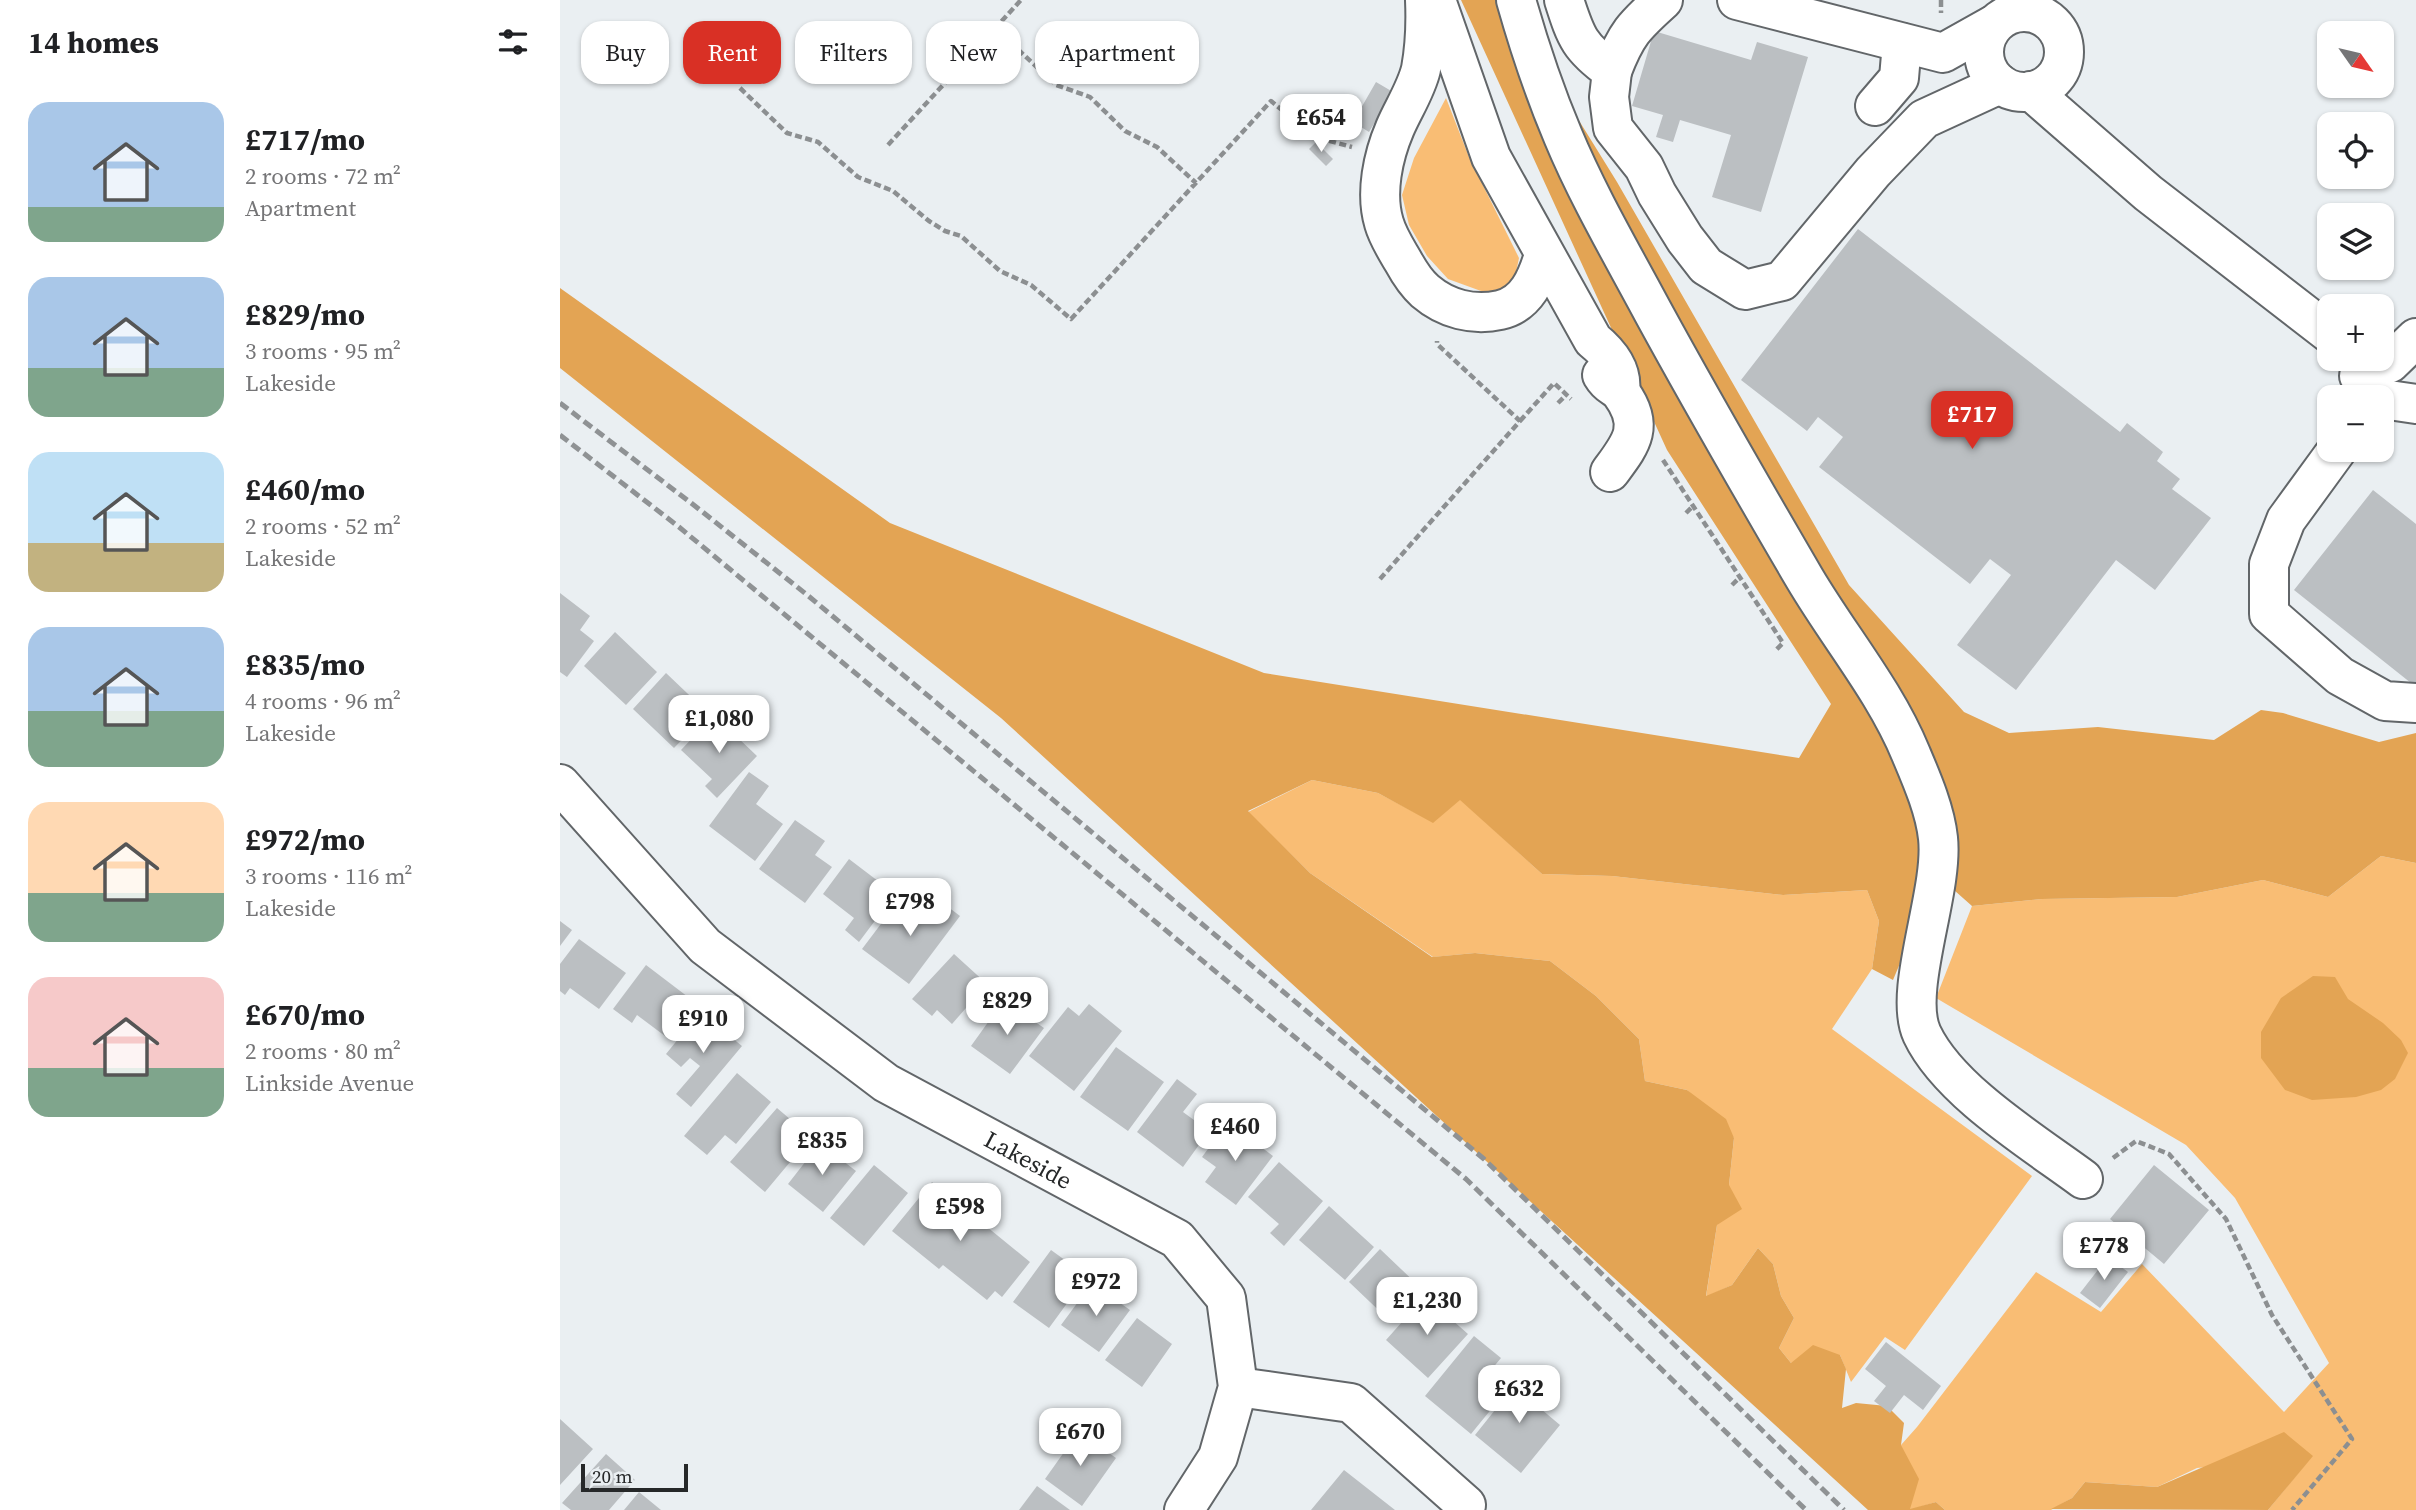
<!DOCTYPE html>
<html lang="en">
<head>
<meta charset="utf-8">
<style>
	:root { --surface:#fff; --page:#f2f2f2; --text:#202124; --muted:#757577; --accent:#d93025 }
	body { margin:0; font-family:"Source Serif 4",serif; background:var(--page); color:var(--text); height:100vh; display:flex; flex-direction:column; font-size:26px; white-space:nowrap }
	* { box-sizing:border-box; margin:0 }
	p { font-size:23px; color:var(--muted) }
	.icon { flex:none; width:38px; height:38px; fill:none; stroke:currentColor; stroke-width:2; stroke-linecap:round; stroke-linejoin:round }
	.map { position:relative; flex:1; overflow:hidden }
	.side { display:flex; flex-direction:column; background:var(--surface); width:560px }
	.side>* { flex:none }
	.hud { position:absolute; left:21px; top:21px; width:665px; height:63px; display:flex; gap:14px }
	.needle { width:46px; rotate:124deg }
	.fabs { position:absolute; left:1757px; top:21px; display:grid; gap:14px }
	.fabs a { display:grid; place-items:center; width:77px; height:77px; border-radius:14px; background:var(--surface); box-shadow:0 2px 5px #0004; font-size:35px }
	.scale { position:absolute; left:21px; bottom:18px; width:107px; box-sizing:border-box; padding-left:7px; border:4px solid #262829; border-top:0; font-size:19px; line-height:24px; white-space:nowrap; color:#262829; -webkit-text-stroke:5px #eaeff2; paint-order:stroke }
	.price { position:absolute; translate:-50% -60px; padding:0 16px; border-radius:14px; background:#fff; color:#222; font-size:23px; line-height:46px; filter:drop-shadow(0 2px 4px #0008) }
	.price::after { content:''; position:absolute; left:50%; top:42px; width:21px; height:16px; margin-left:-10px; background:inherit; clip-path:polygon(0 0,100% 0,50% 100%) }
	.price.current { background:var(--accent); color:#fff }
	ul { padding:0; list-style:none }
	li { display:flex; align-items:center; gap:21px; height:175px; padding:0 28px }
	li span { display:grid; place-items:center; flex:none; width:196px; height:140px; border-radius:21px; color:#555 }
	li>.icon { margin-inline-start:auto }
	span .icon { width:84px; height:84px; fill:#fffc; stroke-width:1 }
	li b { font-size:30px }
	h2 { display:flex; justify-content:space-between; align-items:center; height:84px; padding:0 28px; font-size:30px }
	.tag { padding:0 24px; border-radius:21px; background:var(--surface); box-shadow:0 2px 5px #0004; font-size:24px; line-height:63px }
	.tag.current { background:var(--accent); color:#fff }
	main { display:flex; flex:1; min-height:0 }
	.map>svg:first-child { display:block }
</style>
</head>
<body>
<main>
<section class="side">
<h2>14 homes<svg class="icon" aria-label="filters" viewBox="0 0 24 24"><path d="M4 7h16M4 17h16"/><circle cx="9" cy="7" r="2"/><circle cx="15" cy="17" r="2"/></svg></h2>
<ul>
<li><span style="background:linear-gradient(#a9c7e8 75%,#7fa58c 0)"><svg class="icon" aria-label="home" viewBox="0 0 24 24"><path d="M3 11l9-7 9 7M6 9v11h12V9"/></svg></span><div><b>£717/mo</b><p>2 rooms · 72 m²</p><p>Apartment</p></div></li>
<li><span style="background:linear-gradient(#a9c7e8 65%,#7fa58c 0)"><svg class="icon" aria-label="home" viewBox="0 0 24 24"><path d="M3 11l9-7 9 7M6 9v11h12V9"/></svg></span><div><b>£829/mo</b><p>3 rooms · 95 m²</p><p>Lakeside</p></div></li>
<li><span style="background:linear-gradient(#bfe0f5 65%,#c2b280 0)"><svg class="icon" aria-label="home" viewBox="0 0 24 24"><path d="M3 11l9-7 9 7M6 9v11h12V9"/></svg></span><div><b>£460/mo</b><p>2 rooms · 52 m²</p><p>Lakeside</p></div></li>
<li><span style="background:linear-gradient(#a9c7e8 60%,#7fa58c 0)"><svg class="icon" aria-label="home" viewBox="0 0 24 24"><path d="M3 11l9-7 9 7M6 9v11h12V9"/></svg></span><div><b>£835/mo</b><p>4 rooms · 96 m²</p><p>Lakeside</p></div></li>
<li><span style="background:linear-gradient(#ffd9b3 65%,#7fa58c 0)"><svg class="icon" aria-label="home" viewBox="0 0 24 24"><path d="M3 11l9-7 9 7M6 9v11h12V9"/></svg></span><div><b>£972/mo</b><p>3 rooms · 116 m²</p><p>Lakeside</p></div></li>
<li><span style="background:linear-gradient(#f6c9c9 65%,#7fa58c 0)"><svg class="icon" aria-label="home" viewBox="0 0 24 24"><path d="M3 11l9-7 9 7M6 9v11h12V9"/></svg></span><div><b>£670/mo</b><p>2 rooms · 80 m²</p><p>Linkside Avenue</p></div></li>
</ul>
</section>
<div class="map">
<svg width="1856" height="1510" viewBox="0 0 1856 1510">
	<rect width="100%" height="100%" fill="#eaeff2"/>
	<!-- green -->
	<path fill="#f9bd74" d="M 886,98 L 909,157 L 959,258 L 954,282 L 940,291 L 921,291 L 888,279 L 867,256 L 849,225 L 842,195 L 854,158 Z
		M 752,780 L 818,793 L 873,822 L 900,799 L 982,874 L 1052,876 L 1223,895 L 1307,890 L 1319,921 L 1312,969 L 1272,1029 L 1472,1176 L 1345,1350 L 1325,1337 L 1291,1382 L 1280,1355 L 1231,1363 L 1219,1348 L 1234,1318 L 1221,1296 L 1213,1264 L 1198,1248 L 1172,1285 L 1146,1297 L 1157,1225 L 1169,1185 L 1174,1138 L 1127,1090 L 1085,1081 L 1079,1039 L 1036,996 L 990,961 L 915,953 L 873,957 L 750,873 L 688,812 Z
		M 1821,856 L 1856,863 L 1856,1510 L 1708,1510 L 1752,1456 L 1637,1468 L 1597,1487 L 1525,1482 L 1512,1498 L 1491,1510 L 1385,1510 L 1376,1502 L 1350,1510 L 1341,1445 L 1357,1427 L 1476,1272 L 1541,1312 L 1582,1264 L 1724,1412 L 1769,1363 L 1675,1198 L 1626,1145 L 1376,998 L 1412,906 L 1482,899 L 1617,897 L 1703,880 L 1768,897 Z"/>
	<!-- forest -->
	<path fill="#e3a454" d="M 901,0 L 974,0 L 1005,98 L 1057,182 L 1289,585 L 1404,712 L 1449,733 L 1538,727 L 1654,740 L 1701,710 L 1723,713 L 1819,742 L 1856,733 L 1856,863 L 1821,856 L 1768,897 L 1703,880 L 1617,897 L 1482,899 L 1412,906 L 1377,875 L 1333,980 L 1312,969 L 1319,921 L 1307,890 L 1223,895 L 1052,876 L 982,874 L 900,800 L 873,823 L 818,793 L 752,780 L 688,811 L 750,873 L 872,957 L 915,953 L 990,961 L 1036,996 L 1079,1039 L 1085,1081 L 1127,1090 L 1166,1119 L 1174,1138 L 1169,1185 L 1182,1209 L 1157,1225 L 1146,1296 L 1172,1285 L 1198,1248 L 1213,1264 L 1221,1296 L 1234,1318 L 1219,1348 L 1231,1363 L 1253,1345 L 1280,1355 L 1286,1369 L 1282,1408 L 1296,1403 L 1327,1406 L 1344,1423 L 1341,1445 L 1359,1479 L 1350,1509 L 1376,1502 L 1385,1510 L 1308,1510 L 441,718 L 0,368 L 0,288 L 330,523 L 704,673 L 1239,758 L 1271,704 L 1107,450 Z
		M 1753,976 L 1775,977 L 1788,999 L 1823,1023 L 1841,1040 L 1848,1053 L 1835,1079 L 1821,1090 L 1796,1097 L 1752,1100 L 1725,1090 L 1701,1058 L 1701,1032 L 1721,998 Z
		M 1724,1432 L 1753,1456 L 1708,1510 L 1491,1509 L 1512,1498 L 1525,1482 L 1597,1487 Z"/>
	<!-- building -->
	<path fill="#bbbfc2" d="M 1094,31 L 1191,60 L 1197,42 L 1248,57 L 1201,212 L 1152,197 L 1171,135 L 1120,120 L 1113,142 L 1096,137 L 1103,115 L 1072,106 Z
		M 816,82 L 833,92 L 809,132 L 793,122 Z
		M 756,142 L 773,159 L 766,166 L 749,149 Z
		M 1298,229 L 1560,432 L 1567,423 L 1603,452 L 1597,461 L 1620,479 L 1612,489 L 1651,518 L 1595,590 L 1556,560 L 1456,690 L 1397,645 L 1451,575 L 1430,559 L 1410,584 L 1259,467 L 1283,437 L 1258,417 L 1247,431 L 1181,380 Z
		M 1813,490 L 1856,524 L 1856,687 L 1734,590 Z
		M 0,593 L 30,616 L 20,630 L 34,641 L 7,677 L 0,672 Z
		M 55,632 L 97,672 L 66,705 L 24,666 Z
		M 106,673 L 148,713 L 114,748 L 73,709 Z
		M 154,715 L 197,756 L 157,798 L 145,786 L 152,779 L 121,750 Z
		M 189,772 L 209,786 L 196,804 L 223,824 L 195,861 L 149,826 Z
		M 235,820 L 265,841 L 255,855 L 272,867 L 245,903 L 199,869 Z
		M 289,859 L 335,894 L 299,942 L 285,930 L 294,918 L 263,894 Z
		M 339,900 L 365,919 L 379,900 L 400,916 L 349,984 L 302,949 Z
		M 0,921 L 12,930 L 0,946 Z
		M 19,939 L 66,973 L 39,1009 L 10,988 L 5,995 L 0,991 L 0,964 Z
		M 394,954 L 427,984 L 392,1024 L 377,1010 L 372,1016 L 352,999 Z
		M 86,965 L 132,1000 L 105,1036 L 77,1015 L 72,1023 L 53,1009 Z
		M 444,1000 L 484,1028 L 450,1074 L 411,1046 Z
		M 529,1004 L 562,1031 L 514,1091 L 469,1056 L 508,1007 L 519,1016 Z
		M 140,1012 L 182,1046 L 131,1107 L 116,1094 L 140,1066 L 130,1058 L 121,1067 L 106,1054 Z
		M 556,1047 L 604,1082 L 568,1131 L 520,1097 Z
		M 177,1073 L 211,1102 L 176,1144 L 165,1135 L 147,1155 L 124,1136 Z
		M 617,1079 L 637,1094 L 623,1112 L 649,1131 L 623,1167 L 577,1132 Z
		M 217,1108 L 251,1137 L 205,1192 L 170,1162 Z
		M 668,1122 L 713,1156 L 676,1205 L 645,1182 L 656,1167 L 642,1157 Z
		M 260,1143 L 296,1171 L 263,1212 L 228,1184 Z
		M 719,1162 L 763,1201 L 724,1246 L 710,1233 L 719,1224 L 688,1197 Z
		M 314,1165 L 348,1193 L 304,1246 L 270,1218 Z
		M 1594,1165 L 1649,1210 L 1604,1264 L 1550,1219 Z
		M 372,1182 L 470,1262 L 442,1297 L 435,1291 L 427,1300 L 383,1265 L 379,1269 L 332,1231 Z
		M 769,1206 L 814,1247 L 785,1280 L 739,1240 Z
		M 820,1249 L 862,1289 L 831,1322 L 789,1282 Z
		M 491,1250 L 527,1276 L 489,1328 L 453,1302 Z
		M 1548,1257 L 1568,1272 L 1540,1308 L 1520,1293 Z
		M 532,1283 L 570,1310 L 539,1352 L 501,1325 Z
		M 865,1296 L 908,1334 L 868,1378 L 826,1340 Z
		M 577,1318 L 612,1344 L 582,1387 L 545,1360 Z
		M 914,1336 L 941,1358 L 931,1370 L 951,1385 L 911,1434 L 865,1396 Z
		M 1326,1342 L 1381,1386 L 1363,1410 L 1344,1395 L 1330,1413 L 1314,1401 L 1326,1386 L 1305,1369 Z
		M 963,1375 L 990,1397 L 981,1409 L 1000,1425 L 961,1473 L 915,1435 Z
		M 0,1419 L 33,1449 L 0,1485 Z
		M 519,1431 L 556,1458 L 522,1506 L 485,1479 Z
		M 46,1454 L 75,1480 L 49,1510 L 11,1510 L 2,1503 Z
		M 784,1470 L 835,1510 L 751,1510 Z
		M 477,1486 L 510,1510 L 459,1510 Z
		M 79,1492 L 101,1510 L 64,1510 Z"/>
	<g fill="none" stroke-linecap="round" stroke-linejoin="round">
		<defs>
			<g id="minor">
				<path d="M 865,0 C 866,23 865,47 861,69 C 856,90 843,109 835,128 C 823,156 815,193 824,223 C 828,237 836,249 843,261 C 849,272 856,283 865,291 C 886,309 913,316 940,310 C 967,304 977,278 984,255"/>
				<path d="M 876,0 L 931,157 L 1033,340 C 1049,353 1063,369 1060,391"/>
				<path d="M 956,0 C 969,46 984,91 1003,136 C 1028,196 1062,254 1093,312 C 1142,402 1193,490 1245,579 C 1280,638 1325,691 1351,754 C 1362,780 1375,810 1378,838 C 1384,892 1342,991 1362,1034 C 1389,1091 1473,1142 1523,1179"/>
				<path d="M 1004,0 C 1016,38 1020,48 1052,71 L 1049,97 L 1053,128 L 1084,167 L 1097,194 L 1125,239 L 1146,266 L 1185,290 L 1222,281 L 1313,172 L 1364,119 L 1440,84"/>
				<path d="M 1177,0 L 1383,53 L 1433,25"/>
				<circle cx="1464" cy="52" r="40"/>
				<path d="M 1052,71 C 1066,34 1074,26 1103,0"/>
				<path d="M 1471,91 L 1588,193 L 1769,333"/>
				<path d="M 1315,106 L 1339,78 L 1342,43"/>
				<path d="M 1042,375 C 1049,387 1054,385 1061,393 C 1086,427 1070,445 1050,472"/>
				<path d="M 1799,376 L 1830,363 L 1856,338"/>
				<path d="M 1822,399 L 1856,404"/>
				<path d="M 1777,450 L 1726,520 L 1709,564 L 1709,614 L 1780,676 L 1825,701 L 1856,703"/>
				<path id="s1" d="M 0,784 L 145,946 L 326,1083 L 617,1239 L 666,1298 L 678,1387 L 658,1457 L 624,1510"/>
				<path d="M 678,1387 L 791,1403 L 906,1505"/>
			</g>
		</defs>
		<!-- minor casing -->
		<use href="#minor" stroke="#626669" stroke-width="42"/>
		<!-- path -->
		<path stroke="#8c8f91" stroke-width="4.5" stroke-dasharray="7 3.5" stroke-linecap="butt" d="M 1381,0 L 1381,13
			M 435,28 L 496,85 L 530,97 L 565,131 L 597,147 L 636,183
			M 180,88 L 227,133 L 258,142 L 298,177 L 333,191 L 369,221 L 385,231 L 401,236 L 440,271 L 471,285 L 511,319 L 711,101 L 755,137 L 792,147
			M 328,145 L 461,0
			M 998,403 L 1006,395
			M 960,421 L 994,383 L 1011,399
			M 1103,460 L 1223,643 L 1215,651
			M 1126,513 L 1133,506
			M 820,579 L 960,421 L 877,344 L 877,341
			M 1172,585 L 1180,577
			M 1553,1158 L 1576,1141 L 1609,1154 L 1666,1219 L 1712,1315 L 1792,1439 L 1732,1510"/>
		<!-- minor -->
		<use href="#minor" stroke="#fff" stroke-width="38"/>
		<!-- rail -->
		<path stroke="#8f9294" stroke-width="5" stroke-dasharray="10 5" stroke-linecap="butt" d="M 0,403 L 135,506 L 246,594 L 924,1159 L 1284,1510
			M 0,435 L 119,527 L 906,1179 L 1246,1510"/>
	</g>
	<g text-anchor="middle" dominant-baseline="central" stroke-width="7" stroke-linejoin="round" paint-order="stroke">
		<!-- street labels -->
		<g font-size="24" fill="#262829" stroke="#eaeff2">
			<text stroke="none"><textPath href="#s1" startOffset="606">Lakeside</textPath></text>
		</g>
	</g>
</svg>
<div class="fabs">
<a><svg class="needle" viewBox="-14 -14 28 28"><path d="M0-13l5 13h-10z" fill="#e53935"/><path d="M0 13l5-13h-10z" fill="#757577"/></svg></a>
<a><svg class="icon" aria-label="locate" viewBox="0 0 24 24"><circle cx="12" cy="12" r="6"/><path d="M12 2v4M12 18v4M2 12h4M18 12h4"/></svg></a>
<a><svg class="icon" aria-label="layers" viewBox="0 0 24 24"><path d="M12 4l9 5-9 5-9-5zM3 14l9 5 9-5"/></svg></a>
<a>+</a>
<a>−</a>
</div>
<div class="scale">20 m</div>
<b class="price" style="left:761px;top:154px">£654</b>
<b class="price current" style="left:1412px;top:451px">£717</b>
<b class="price" style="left:159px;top:755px">£1,080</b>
<b class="price" style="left:350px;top:938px">£798</b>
<b class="price" style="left:447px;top:1037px">£829</b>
<b class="price" style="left:143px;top:1055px">£910</b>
<b class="price" style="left:675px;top:1163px">£460</b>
<b class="price" style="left:262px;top:1177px">£835</b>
<b class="price" style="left:400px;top:1243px">£598</b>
<b class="price" style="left:1544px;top:1282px">£778</b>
<b class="price" style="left:536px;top:1318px">£972</b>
<b class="price" style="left:867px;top:1337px">£1,230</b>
<b class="price" style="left:959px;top:1425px">£632</b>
<b class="price" style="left:520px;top:1468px">£670</b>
<div class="hud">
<a class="tag">Buy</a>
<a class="tag current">Rent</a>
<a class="tag">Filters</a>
<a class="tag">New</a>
<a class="tag">Apartment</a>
</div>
</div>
</main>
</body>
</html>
